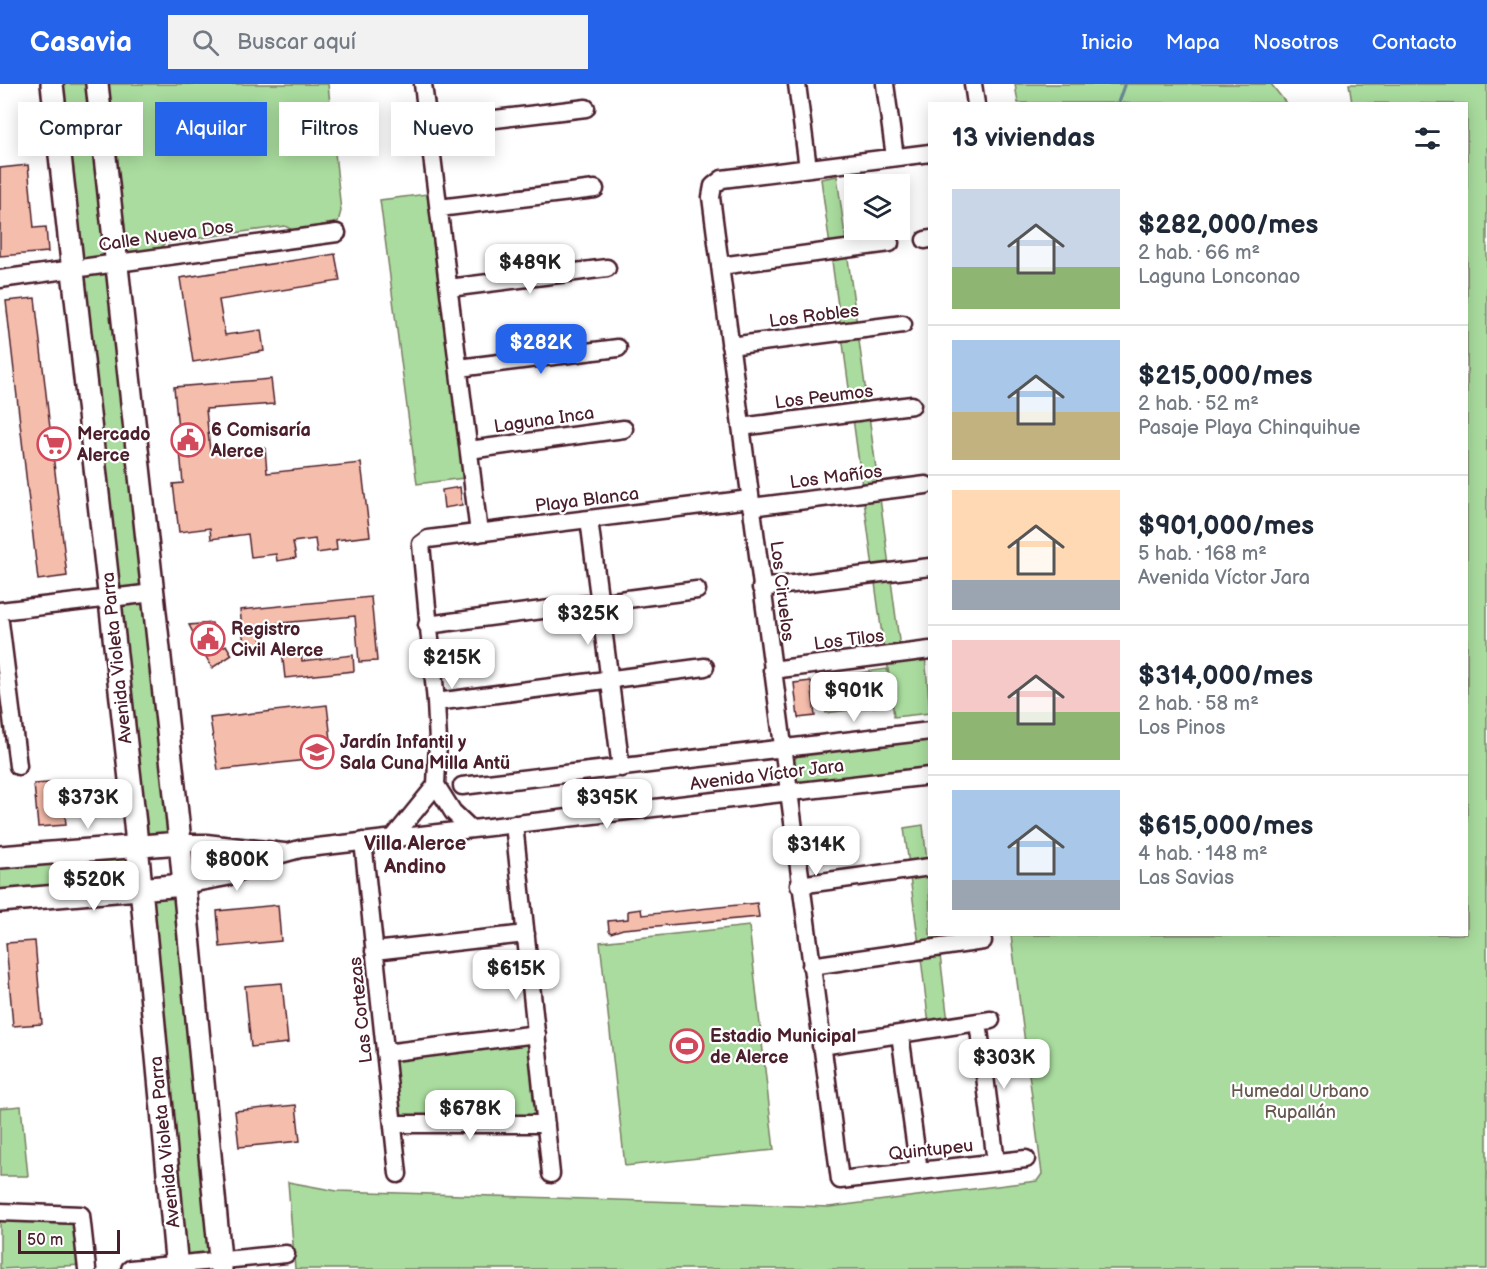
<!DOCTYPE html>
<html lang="es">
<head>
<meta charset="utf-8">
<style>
	:root { --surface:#fff; --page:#f2f2f3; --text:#1f2937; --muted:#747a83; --line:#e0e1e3; --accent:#2563eb }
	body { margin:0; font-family:"Balsamiq Sans",sans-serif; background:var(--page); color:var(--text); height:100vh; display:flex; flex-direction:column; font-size:22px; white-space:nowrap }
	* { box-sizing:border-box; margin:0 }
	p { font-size:20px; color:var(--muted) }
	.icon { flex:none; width:33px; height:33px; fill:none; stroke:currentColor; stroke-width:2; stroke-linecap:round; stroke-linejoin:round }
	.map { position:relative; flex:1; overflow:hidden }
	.details { position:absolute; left:928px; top:18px; width:540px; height:834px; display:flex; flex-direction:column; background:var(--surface); border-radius:0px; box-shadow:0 3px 15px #0003 }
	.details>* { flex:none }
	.top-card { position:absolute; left:18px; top:18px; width:570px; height:54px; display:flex; gap:12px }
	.tools { position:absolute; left:844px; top:90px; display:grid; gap:12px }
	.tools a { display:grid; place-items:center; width:66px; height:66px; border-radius:0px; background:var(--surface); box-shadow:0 3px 15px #0003; font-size:30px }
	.scale { position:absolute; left:18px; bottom:15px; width:102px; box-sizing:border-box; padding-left:6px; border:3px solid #4a1f2b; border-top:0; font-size:16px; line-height:21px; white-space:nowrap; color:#4a1f2b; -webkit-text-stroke:4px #fff; paint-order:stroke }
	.price { position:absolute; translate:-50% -51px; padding:0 14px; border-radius:12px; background:#fff; color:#222; font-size:20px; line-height:39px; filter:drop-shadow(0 2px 3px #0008) }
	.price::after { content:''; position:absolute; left:50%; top:36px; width:18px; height:14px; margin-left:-9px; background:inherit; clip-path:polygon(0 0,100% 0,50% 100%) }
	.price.current { background:var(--accent); color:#fff }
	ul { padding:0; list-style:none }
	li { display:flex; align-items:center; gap:18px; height:150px; padding:0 24px }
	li+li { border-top:2px solid var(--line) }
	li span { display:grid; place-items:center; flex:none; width:168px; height:120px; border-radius:0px; color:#555 }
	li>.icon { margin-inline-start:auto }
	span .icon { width:72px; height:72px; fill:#fffc; stroke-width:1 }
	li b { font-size:26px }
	h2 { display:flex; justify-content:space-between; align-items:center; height:72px; padding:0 24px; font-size:26px }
	.pill { padding:0 21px; border-radius:0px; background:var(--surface); box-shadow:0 3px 15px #0003; font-size:21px; line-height:54px }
	.pill.current { background:var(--accent); color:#fff }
	header { display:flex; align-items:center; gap:36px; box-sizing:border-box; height:84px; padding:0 30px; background:var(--accent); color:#fff }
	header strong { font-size:28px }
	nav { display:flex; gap:33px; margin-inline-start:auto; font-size:21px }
	.search { width:420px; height:54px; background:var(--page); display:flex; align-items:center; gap:15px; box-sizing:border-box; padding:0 21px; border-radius:0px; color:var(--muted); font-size:22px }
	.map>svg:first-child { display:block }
</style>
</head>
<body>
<header>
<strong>Casavia</strong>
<div class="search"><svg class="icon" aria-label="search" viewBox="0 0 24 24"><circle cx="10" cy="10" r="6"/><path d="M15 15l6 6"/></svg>Buscar aquí</div>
<nav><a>Inicio</a><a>Mapa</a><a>Nosotros</a><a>Contacto</a></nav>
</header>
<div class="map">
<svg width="1487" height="1185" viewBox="0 0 1487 1185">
	<rect width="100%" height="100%" fill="#fff"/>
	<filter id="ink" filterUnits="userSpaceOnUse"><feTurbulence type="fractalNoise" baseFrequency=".0167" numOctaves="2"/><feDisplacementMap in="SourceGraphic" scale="12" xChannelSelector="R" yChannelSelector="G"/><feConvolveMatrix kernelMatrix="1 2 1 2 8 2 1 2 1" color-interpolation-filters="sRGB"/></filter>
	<g filter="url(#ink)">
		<!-- green -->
		<path fill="#a9dc9e" stroke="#7a7e64" stroke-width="1.5" d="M 61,0 L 91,0 L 109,172 L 81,175 Z
			M 106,0 L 328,0 L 341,127 L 338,138 L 294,147 L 285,142 L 165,159 L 159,166 L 125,168 L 122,161 L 117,61 Z
			M 1015,0 L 1271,0 L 1286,19 L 1018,19 Z
			M 1349,0 L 1487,0 L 1487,1185 L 295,1185 L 288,1098 L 337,1107 L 829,1123 L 1037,1097 L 1042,1090 L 1011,851 L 1467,850 L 1467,20 L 1352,19 Z
			M 837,92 L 900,564 L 884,566 L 821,95 Z
			M 427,110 L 464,394 L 417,400 L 380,116 Z
			M 108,188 L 144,502 L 118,505 L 82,195 L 85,190 Z
			M 142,519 L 145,519 L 171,751 L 145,754 L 120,522 Z
			M 925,571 L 930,629 L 894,633 L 887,576 Z
			M 887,585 L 891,621 L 826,629 L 821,594 Z
			M 930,654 L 930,683 L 804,698 L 795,696 L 793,677 L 798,671 Z
			M 923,741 L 927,778 L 909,781 L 904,744 Z
			M 197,766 L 250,772 L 253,774 L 234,784 L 200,791 Z
			M 129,770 L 132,798 L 0,808 L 0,780 Z
			M 929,791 L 930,850 L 937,851 L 938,859 L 919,861 L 910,793 Z
			M 176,811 L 210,1170 L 186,1172 L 184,1171 L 150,814 Z
			M 749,842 L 774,1066 L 625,1082 L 600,858 Z
			M 940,871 L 948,938 L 929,941 L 921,874 Z
			M 531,957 L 539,1033 L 401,1032 L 398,1028 L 393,974 Z
			M 21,1022 L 28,1092 L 0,1092 L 0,1024 Z
			M 0,1132 L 75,1132 L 83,1181 L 0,1185 Z"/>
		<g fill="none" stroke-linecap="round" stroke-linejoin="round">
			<!-- stream -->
			<path stroke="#698795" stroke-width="4" d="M 1118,20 L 1125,0"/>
		</g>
		<!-- building -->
		<path fill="#f5bdab" stroke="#4a1f2b" stroke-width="1.5" d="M 28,81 L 34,144 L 46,143 L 48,168 L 0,172 L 0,84 Z
			M 335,170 L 340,197 L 219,216 L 225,251 L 261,246 L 264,267 L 193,278 L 180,194 Z
			M 35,214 L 67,492 L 38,496 L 6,217 Z
			M 271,295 L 274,320 L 206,325 L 210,368 L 265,364 L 267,389 L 361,379 L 370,452 L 336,456 L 337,466 L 317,469 L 315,455 L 293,458 L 296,474 L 277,477 L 276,470 L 251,473 L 248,450 L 211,455 L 210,444 L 179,448 L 173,400 L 183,399 L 174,303 Z
			M 460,403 L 462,421 L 444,424 L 442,406 Z
			M 371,513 L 377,577 L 359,578 L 355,532 L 260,541 L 263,567 L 245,569 L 240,526 Z
			M 212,539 L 213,547 L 223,563 L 226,561 L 232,571 L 212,584 L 189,541 Z
			M 301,565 L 302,577 L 353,571 L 354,587 L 285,594 L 282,567 Z
			M 811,597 L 815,632 L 798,634 L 794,599 Z
			M 327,621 L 333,673 L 218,686 L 210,634 Z
			M 62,698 L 66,741 L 38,743 L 34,700 Z
			M 757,819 L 759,833 L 623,845 L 611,849 L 609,847 L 608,837 L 628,835 L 628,827 L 641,825 L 642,831 Z
			M 278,821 L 281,857 L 220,863 L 217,827 Z
			M 35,857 L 42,940 L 13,942 L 6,859 Z
			M 282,899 L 288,959 L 251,963 L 245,902 Z
			M 296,1021 L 300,1057 L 239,1063 L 235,1027 Z"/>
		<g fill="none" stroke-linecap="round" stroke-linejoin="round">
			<defs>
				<path id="minor" d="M 423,0 L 479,449
					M 797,0 L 808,84
					M 885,0 L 895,73
					M 973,0 L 976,20
					M 429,43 L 586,24
					M 930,69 L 722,95 L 713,102 L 711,113 L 840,1096 L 1026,1075
					M 439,124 L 595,105
					M 925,156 L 930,155
					M 720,182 L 890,159
					M 0,195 L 337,149
					M 449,204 L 607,184
					M 730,262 L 903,240
					M 459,284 L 618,264
					M 741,343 L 912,321
					M 469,366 L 624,345
					M 751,423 L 926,401
					M 589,435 L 621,684
					M 761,504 L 930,483
					M 0,527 L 153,509
					M 0,538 L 18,682
					M 427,541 L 697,506
					M 772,586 L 930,566
					M 436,618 L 705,583
					M 462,702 L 930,647
					M 514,740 L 551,1090
					M 471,745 L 453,728 L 436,701 L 438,657 L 436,618 L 421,460 L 428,455 L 750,415
					M 393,754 L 436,701
					M 363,757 L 398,1090
					M 180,759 L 206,759 L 284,768
					M 184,801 L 227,793 L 278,771 L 300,765 L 930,692
					M 799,801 L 930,783
					M 374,867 L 526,850
					M 811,882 L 983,857
					M 978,938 L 996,1078
					M 900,950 L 919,1087
					M 821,962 L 991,936
					M 385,969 L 537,950
					M 393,1040 L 546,1040
					M 0,1128 L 81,1131 L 87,1185
					M 130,1185 L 286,1170"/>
				<path id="major" d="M 52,0 L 135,740 L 177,1185
					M 97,0 L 178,738 L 221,1185
					M 0,773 L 180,759
					M 0,817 L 184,801"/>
			</defs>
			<!-- minor casing -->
			<use href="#minor" stroke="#4a1f2b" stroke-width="21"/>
			<!-- major casing -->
			<use href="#major" stroke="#4a1f2b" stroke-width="26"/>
			<!-- minor -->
			<use href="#minor" stroke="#fff" stroke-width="16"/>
			<!-- major -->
			<use href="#major" stroke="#fff" stroke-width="21"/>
		</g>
	</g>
	<!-- icons -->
	<defs>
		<symbol id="civic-ring" viewBox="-11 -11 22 22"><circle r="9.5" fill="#fff" stroke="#d1495b" stroke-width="1.5"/><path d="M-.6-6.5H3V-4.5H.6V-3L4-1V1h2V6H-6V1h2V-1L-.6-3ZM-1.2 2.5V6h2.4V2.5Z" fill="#d1495b"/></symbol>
		<symbol id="supermarket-ring" viewBox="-11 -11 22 22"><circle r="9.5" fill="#fff" stroke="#d1495b" stroke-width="1.5"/><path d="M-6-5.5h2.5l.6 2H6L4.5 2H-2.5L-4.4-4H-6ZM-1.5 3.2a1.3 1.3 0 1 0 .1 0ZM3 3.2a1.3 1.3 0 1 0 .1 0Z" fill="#d1495b"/></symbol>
		<symbol id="school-ring" viewBox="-11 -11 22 22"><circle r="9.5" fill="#fff" stroke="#d1495b" stroke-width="1.5"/><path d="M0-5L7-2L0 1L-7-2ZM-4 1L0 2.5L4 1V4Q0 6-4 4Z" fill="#d1495b"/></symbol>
		<symbol id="stadium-ring" viewBox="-11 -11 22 22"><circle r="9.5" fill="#fff" stroke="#d1495b" stroke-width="1.5"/><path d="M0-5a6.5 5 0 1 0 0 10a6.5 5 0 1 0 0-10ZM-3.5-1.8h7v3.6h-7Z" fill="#d1495b"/></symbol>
	</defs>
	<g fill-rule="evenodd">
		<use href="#civic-ring" x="169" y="337" width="38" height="38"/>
		<use href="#supermarket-ring" x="35" y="341" width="38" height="38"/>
		<use href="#civic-ring" x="189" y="536" width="38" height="38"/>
		<use href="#school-ring" x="298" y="649" width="38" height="38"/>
		<use href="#stadium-ring" x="668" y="943" width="38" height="38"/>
	</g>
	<g text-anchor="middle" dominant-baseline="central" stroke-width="4.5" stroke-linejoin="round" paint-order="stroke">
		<!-- street labels -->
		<g font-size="18" fill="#4a1f2b" stroke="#fff">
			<text transform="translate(166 152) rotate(-8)">Calle Nueva Dos</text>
			<text transform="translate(814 232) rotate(-7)">Los Robles</text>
			<text transform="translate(824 313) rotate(-7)">Los Peumos</text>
			<text transform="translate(544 336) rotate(-8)">Laguna Inca</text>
			<text transform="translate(836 393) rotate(-7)">Los Mañíos</text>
			<text transform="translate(587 416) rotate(-7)">Playa Blanca</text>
			<text transform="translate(782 507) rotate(83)">Los Ciruelos</text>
			<text transform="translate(849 556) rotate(-7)">Los Tilos</text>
			<text transform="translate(117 574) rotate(-96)">Avenida Violeta Parra</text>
			<text transform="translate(767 691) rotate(-7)">Avenida Víctor Jara</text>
			<text transform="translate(361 926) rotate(-96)">Las Cortezas</text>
			<text transform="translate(165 1058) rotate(-96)">Avenida Violeta Parra</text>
			<text transform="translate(931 1066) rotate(-6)">Quintupeu</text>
		</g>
		<!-- poi labels -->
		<g font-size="18" font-weight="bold" fill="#4a1f2b" stroke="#fff" text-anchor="start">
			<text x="211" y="346">6 Comisaría<tspan x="211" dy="21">Alerce</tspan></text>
			<text x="77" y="350">Mercado<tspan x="77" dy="21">Alerce</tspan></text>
			<text x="231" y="545">Registro<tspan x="231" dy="21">Civil Alerce</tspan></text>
			<text x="340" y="658">Jardín Infantil y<tspan x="340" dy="21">Sala Cuna Milla Antü</tspan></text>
			<text x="710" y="952">Estadio Municipal<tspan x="710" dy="21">de Alerce</tspan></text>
		</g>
		<!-- park labels -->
		<g font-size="18" fill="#66584e" stroke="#fff">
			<text x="1300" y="1007">Humedal Urbano<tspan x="1300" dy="21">Rupallán</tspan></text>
		</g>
		<!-- neighbourhood labels -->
		<g font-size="20" font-weight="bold" fill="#4a1f2b" stroke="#fff">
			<text x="415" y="760">Villa Alerce<tspan x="415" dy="23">Andino</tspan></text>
		</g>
	</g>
</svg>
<div class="tools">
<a><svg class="icon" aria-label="layers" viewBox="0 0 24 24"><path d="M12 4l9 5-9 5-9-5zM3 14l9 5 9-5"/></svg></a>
</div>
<div class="scale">50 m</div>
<b class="price" style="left:530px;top:211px">$489K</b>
<b class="price current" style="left:541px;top:291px">$282K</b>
<b class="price" style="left:588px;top:562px">$325K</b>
<b class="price" style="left:452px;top:606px">$215K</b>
<b class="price" style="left:854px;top:639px">$901K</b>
<b class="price" style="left:88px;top:746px">$373K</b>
<b class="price" style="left:607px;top:746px">$395K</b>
<b class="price" style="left:816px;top:793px">$314K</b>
<b class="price" style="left:237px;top:808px">$800K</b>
<b class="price" style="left:94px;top:828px">$520K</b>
<b class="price" style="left:516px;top:917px">$615K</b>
<b class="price" style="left:1004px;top:1006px">$303K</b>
<b class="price" style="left:470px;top:1057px">$678K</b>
<div class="top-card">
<a class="pill">Comprar</a>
<a class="pill current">Alquilar</a>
<a class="pill">Filtros</a>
<a class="pill">Nuevo</a>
</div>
<section class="details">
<h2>13 viviendas<svg class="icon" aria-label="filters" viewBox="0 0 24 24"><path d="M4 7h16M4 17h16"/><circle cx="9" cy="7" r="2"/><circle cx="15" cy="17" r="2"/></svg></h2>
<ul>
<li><span style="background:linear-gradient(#c9d6e8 65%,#8fb573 0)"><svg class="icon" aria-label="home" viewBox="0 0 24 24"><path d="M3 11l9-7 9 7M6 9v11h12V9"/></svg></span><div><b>$282,000/mes</b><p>2 hab. · 66 m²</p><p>Laguna Lonconao</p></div></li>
<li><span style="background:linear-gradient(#a9c7e8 60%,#c2b280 0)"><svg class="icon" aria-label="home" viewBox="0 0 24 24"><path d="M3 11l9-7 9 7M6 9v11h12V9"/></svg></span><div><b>$215,000/mes</b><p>2 hab. · 52 m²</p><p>Pasaje Playa Chinquihue</p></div></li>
<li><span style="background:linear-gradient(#ffd9b3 75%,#9aa5b1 0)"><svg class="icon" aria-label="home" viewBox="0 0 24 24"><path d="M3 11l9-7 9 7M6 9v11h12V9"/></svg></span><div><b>$901,000/mes</b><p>5 hab. · 168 m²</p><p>Avenida Víctor Jara</p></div></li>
<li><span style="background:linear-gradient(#f6c9c9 60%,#8fb573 0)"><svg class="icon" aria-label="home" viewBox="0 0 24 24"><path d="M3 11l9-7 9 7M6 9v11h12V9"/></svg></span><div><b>$314,000/mes</b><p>2 hab. · 58 m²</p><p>Los Pinos</p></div></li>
<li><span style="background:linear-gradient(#a9c7e8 75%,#9aa5b1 0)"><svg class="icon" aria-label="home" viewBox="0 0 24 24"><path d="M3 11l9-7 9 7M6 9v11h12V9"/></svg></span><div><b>$615,000/mes</b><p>4 hab. · 148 m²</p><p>Las Savias</p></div></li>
</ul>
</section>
</div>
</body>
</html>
